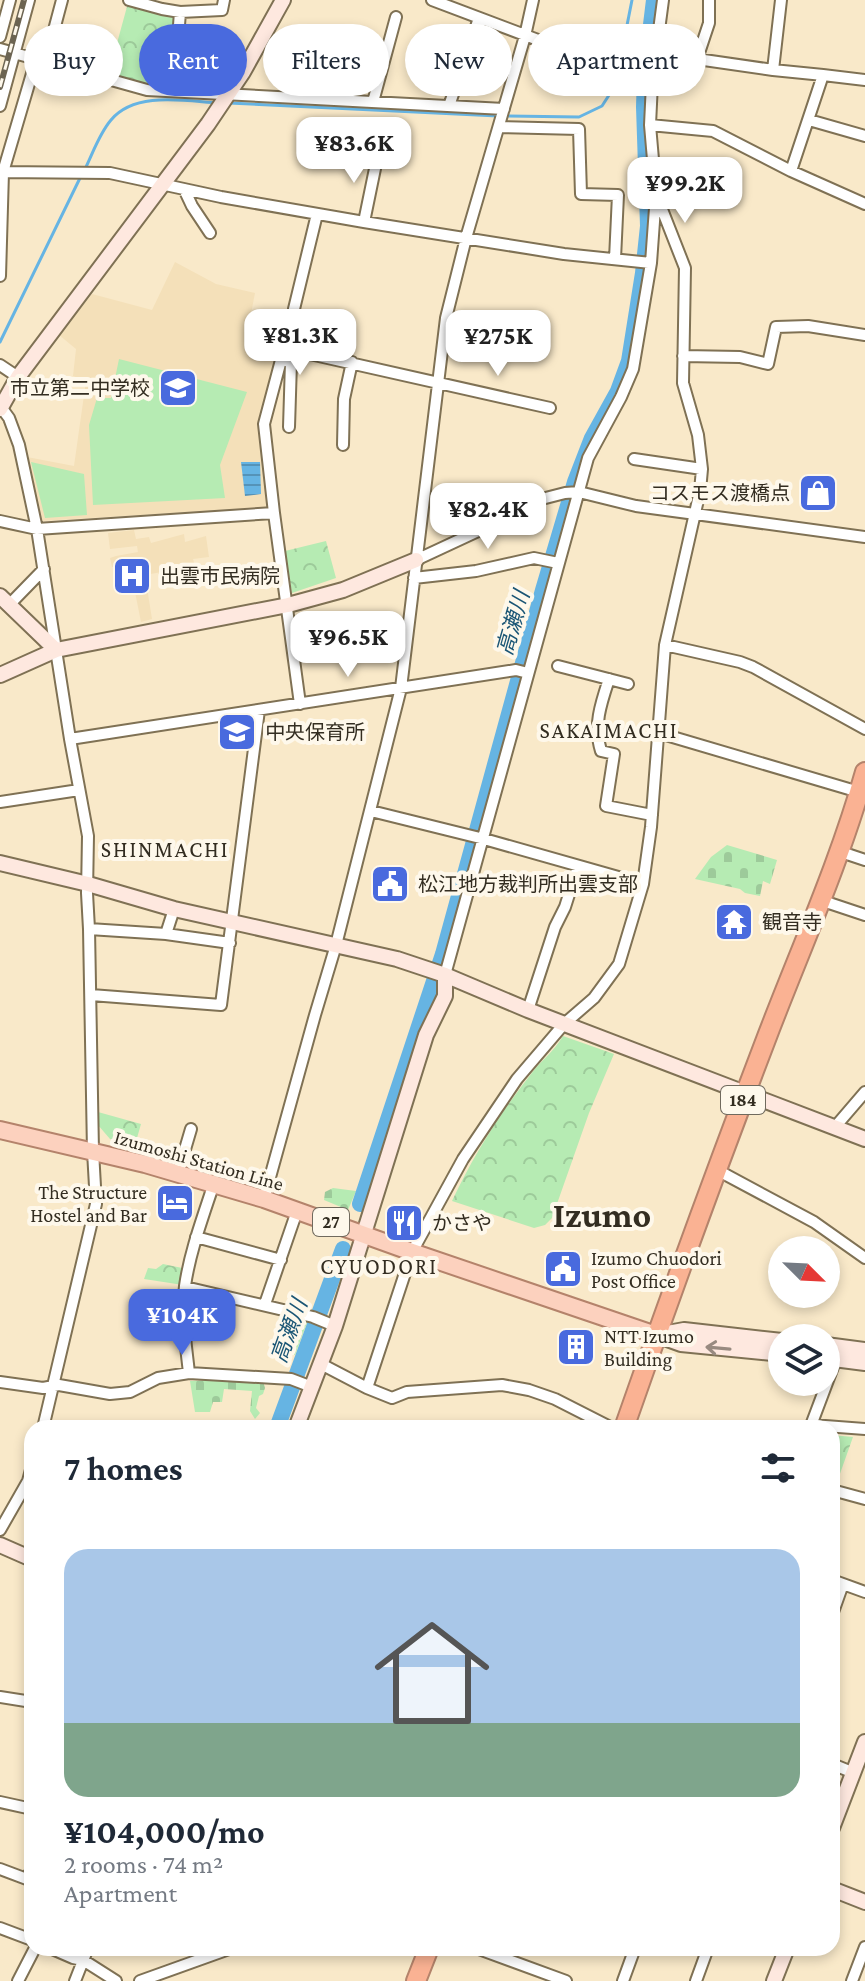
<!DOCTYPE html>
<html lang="en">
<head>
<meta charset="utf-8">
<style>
	:root { --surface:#fff; --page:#f2f2f3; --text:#1f2937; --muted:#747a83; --accent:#496ade }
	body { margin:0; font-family:"Crimson Pro","Noto Sans JP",serif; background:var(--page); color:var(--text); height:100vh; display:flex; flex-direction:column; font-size:30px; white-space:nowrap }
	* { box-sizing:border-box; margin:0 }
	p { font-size:26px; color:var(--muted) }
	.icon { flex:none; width:44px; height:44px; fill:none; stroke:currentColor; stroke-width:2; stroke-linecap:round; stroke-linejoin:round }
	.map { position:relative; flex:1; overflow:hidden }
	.side { position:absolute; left:24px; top:1420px; width:816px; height:536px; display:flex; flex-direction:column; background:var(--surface); border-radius:24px; box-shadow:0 4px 12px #0003 }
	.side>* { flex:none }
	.guide { position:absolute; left:24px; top:24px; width:818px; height:72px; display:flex; gap:16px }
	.needle { width:52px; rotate:114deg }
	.buttons { position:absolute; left:768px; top:1236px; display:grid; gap:16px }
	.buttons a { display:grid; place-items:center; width:72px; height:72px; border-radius:50%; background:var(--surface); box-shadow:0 4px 12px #0003; font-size:40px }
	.price { position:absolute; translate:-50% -68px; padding:0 18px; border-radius:16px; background:#fff; color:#222; font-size:26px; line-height:52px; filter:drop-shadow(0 2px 4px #0008) }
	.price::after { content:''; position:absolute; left:50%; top:48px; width:24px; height:18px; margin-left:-12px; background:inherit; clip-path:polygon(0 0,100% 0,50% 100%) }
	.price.selected { background:var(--accent); color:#fff }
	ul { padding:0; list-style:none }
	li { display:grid; align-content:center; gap:16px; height:424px; padding:0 40px }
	li span { display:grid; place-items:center; height:248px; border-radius:24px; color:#555 }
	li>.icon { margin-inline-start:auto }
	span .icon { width:144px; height:144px; fill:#fffc; stroke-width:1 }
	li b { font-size:34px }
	h2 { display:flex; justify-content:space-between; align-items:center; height:96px; padding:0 40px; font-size:34px }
	.pill { padding:0 28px; border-radius:36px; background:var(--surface); box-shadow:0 4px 12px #0003; font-size:28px; line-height:72px }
	.pill.selected { background:var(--accent); color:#fff }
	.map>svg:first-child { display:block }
</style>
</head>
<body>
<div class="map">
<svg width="865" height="1981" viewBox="0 0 865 1981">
	<defs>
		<pattern id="cemetery-stones" width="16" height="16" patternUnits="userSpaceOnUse" patternTransform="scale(2)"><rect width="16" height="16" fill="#b6ebb3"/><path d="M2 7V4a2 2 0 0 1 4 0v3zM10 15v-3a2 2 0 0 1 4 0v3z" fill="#9dca9a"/></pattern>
		<pattern id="park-crowns" width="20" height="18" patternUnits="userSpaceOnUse" patternTransform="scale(2)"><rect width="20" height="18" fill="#b6ebb3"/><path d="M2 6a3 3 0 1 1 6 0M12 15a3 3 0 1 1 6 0" fill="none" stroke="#9dca9a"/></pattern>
		<pattern id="water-rules" width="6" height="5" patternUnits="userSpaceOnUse" patternTransform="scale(2)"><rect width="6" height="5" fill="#66b4e3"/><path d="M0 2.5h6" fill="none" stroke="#5593b8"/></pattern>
	</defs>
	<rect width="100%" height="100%" fill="#f9e9c9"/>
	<!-- built -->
	<path fill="#f4e0b9" d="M 175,262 L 216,284 L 255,293 L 244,350 L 278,363 L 269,396 L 273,507 L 40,521 L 27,457 L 74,466 L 86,381 L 73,376 L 76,349 L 59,335 L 92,294 L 152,310 Z
		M 134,530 L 136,539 L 149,537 L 151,543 L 184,534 L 185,542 L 206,536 L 209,557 L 193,559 L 195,566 L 145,575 L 152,619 L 141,622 L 132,577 L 120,579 L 118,567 L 112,567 L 110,558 L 116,556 L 138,552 L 137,546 L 110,549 L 108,533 Z"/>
	<!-- cemetery -->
	<path fill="url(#cemetery-stones)" d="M 727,845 L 777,860 L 770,884 L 763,881 L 760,896 L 745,893 L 740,889 L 695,879 L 711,857 Z
		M 333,1188 L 356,1191 L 348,1210 L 324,1200 L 325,1192 Z
		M 228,1380 L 263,1381 L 265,1388 L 263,1394 L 259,1396 L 256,1408 L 260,1413 L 255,1419 L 250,1411 L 252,1391 L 224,1389 L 222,1402 L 213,1402 L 210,1412 L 195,1412 L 190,1381 Z"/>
	<!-- park -->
	<path fill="url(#park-crowns)" d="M 128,3 L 174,15 L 177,17 L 171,86 L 148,88 L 108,76 Z
		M 326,541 L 336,578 L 292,593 L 285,551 Z
		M 563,1036 L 614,1054 L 589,1113 L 552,1218 L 545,1225 L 534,1228 L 452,1201 C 473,1156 500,1113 531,1074 C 542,1059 552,1054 563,1036 Z
		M 98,1112 L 141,1124 L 135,1145 L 110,1139 L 98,1125 Z
		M 163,1264 L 187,1269 L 183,1285 L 144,1279 L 148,1268 L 156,1269 Z
		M 287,1316 L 308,1320 L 295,1355 L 286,1352 L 276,1340 L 279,1317 Z
		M 832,1435 L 853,1437 L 836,1485 L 832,1485 Z"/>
	<!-- pitch -->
	<path fill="#b6ebb3" d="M 119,359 L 247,392 L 220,465 L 225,498 L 93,505 L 89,425 L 97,398 L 111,398 Z
		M 31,462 L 84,474 L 87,515 L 45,518 Z"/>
	<!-- water -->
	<path fill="url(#water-rules)" d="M 241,462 L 260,462 L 261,494 L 245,496 Z"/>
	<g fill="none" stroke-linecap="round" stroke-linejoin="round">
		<!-- stream -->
		<path stroke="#66b4e3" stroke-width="3" d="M 229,103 L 498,116
			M 505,116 L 579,117 L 602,106 L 611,92 L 617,76 L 632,0
			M 85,169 C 93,153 99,134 111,120 C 135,91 185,101 218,103
			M 0,342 L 81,176"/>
		<!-- river -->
		<path stroke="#66b4e3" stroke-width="16" d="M 360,1204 L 443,954 L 543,590 L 575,482 L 592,438 L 618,391 L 629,361 L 643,273 L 648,226 L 644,107 L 645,74 L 654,0
			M 277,1428 L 343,1249"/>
		<defs>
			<path id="street" d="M 129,0 L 162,9 L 180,12 L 222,10 L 224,0
				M 432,0 L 652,83
				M 709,0 L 709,23 L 697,59 L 773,70
				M 781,0 L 773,70 L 823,75 L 791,171
				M 0,37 L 10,0
				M 0,49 L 147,90 L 504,109
				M 46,60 L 62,0
				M 823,75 L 865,80
				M 174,91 L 180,12
				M 373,102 L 396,17
				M 0,106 L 29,0
				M 449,106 L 479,18
				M 809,120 L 865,136
				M 650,125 L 713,131 L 791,171 L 865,204
				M 499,127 L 579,129 L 581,194 L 618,195 L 615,259
				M 0,172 L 110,173 L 221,197 L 364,222 L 564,254 L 651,263
				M 184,189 L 192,206 L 210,233
				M 364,222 L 378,154
				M 0,276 L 3,172 L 36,60
				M 301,352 L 294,309 L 317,214
				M 683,356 L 740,357 L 768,364 L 776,327 L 808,326 L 865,335
				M 0,365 L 18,377
				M 1,407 L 9,418 L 19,445 L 37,529 L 70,739 L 88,836 L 87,893 L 89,929 L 93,1151 L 96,1204 L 43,1428
				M 289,427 L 291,362
				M 343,445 L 344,399 L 352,362
				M 634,459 L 702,469
				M 0,521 L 37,529 L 274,513
				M 416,560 L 489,526 L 526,503 L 565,493 L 579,492 L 636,506 L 865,537
				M 414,578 L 476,571 L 534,558 L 558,563
				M 9,605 L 44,569
				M 665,645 L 740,662 L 753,667 L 865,729
				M 558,666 L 628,684
				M 609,679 C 601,703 593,726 601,751 L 614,754 L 606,806 L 652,815
				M 300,704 L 274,513 L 264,424 L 281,360 L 291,362 L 292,358 L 297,351 L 301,352 L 550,408
				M 659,733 L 859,792
				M 70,739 L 516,670 L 528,673
				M 0,802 L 79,790
				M 371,811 L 484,839 L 643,884
				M 838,851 L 865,860
				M 820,900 L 865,915
				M 89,929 L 166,934 L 174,909
				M 166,934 L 230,943
				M 445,975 L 588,458 L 621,397 L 633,369 L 651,263 L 656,194 L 650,125 L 652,83 L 663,0
				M 91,995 L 221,1005 L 259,710
				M 528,1010 L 555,927 L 565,907 L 578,866
				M 835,1127 L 865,1092
				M 717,1170 L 814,1222 L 865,1258
				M 178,1173 L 191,1129
				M 264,1199 L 315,1015 L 336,945 L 401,688 L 446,318 L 466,238 L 525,36 L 533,0
				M 196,1237 L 281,1260
				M 185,1287 L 313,1317 L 335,1326
				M 265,1304 L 297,1211
				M 321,1364 L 367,1388 L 392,1398 L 407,1392 L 502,1385 L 529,1390 L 555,1399 L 612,1428
				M 189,1373 C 186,1345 181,1315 185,1286 C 190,1251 203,1217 214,1183
				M 0,1382 L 43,1388 L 59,1385 L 110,1394 L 130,1392 L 158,1378 L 189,1373 L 291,1379 L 312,1387
				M 367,1388 L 412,1252 L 463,1159 L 517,1079 L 564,1024 L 594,998 L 619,964 L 643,884 L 651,827 L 665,645 L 700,491 L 702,469 L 698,435 L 683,383 L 685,268 L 656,194
				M 812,1425 L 865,1429
				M 810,1428 L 836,1359 L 837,1353
				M 832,1490 L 865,1499
				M 0,1530 L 28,1481 L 32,1466
				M 832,1580 L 865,1592
				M 832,1615 L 843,1584
				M 0,1697 L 32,1702
				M 832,1764 L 854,1773
				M 0,1802 L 32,1809
				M 0,1869 L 32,1881
				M 28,1879 L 32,1867
				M 0,1928 L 32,1940
				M 50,1948 L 73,1958 L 83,1960 L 116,1981
				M 476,1948 L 566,1981
				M 18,1981 L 35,1948
				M 75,1981 L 88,1948
				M 140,1981 L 232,1948
				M 623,1981 L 635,1948
				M 696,1981 L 708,1948
				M 852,1981 L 865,1947"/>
			<path id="secondary" d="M 0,409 L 18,377 L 208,124 L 243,72 L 283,0
				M 0,596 L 56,650
				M 0,675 L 56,650 L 288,605 L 343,590 L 416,560
				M 0,863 L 88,884 L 174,909 L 397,959 L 445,975 L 528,1010 L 865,1139
				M 656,1335 L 681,1344 L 782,1354
				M 657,1335 L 684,1330 L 782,1341
				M 826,1345 L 865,1350
				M 826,1358 L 865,1363
				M 296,1428 L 335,1326 L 426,1035 L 445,996 L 445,975
				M 0,1545 L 32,1559
				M 832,1828 L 865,1742
				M 832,1889 L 865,1902
				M 774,1981 L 787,1948"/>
			<path id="primary" d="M 0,1130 L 145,1164 L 264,1199 L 412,1252 L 656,1335"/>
			<path id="highway" d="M 624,1428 C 670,1296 718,1165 768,1034 C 801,948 840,861 865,772
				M 416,1981 L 429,1948"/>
		</defs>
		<!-- street casing -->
		<use href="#street" stroke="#7f7154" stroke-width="14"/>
		<!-- secondary casing -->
		<use href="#secondary" stroke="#7f7154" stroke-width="18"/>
		<!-- primary casing -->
		<use href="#primary" stroke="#b4836b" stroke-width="20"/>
		<!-- highway casing -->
		<use href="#highway" stroke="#b4836b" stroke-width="22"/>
		<!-- street -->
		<use href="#street" stroke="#fff" stroke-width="10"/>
		<!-- secondary -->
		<use href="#secondary" stroke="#fee8df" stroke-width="14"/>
		<!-- primary -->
		<use href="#primary" stroke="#fcd1be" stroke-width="16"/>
		<!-- highway -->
		<use href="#highway" stroke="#fab293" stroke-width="18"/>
		<defs>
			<path id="rail" d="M 0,87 L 24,0"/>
		</defs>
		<!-- rail casing -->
		<use href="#rail" stroke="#6c6452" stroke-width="6"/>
		<!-- rail -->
		<use href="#rail" stroke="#fef8eb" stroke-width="3" stroke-dasharray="9" stroke-linecap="butt"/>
	</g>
	<!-- one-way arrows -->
	<defs><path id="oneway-shaft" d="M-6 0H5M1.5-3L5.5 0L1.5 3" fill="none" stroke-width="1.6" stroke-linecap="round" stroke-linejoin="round" transform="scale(2)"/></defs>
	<use stroke="#988a80" href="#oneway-shaft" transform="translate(718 1348) rotate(-175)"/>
	<!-- icons -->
	<defs>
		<symbol id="school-square" viewBox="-11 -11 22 22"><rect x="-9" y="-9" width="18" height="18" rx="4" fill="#496ade" stroke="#fef8eb"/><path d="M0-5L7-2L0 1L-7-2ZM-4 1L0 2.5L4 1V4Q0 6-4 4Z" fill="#fff"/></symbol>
		<symbol id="shop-square" viewBox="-11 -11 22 22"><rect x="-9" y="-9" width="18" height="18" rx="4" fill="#496ade" stroke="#fef8eb"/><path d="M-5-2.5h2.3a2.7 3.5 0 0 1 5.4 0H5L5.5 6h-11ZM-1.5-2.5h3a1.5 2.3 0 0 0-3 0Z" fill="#fff"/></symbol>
		<symbol id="hospital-square" viewBox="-11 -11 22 22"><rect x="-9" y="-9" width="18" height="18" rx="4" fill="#496ade" stroke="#fef8eb"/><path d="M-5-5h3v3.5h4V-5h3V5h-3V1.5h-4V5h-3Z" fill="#fff"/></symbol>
		<symbol id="civic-square" viewBox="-11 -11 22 22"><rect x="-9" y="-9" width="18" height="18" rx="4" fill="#496ade" stroke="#fef8eb"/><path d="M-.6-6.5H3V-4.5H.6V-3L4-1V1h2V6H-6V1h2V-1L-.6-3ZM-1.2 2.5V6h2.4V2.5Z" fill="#fff"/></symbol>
		<symbol id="temple-square" viewBox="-11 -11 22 22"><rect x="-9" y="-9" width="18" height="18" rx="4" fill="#496ade" stroke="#fef8eb"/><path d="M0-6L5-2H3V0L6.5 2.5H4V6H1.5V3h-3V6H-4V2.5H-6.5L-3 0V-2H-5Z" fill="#fff"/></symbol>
		<symbol id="hotel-square" viewBox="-11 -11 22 22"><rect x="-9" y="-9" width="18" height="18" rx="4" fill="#496ade" stroke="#fef8eb"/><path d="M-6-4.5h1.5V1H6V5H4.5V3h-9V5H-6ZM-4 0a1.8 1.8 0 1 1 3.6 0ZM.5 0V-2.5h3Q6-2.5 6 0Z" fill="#fff"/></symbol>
		<symbol id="restaurant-square" viewBox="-11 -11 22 22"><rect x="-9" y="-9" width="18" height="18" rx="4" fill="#496ade" stroke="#fef8eb"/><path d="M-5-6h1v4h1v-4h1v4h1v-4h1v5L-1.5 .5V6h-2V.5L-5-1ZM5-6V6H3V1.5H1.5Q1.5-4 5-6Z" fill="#fff"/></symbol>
		<symbol id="building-square" viewBox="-11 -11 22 22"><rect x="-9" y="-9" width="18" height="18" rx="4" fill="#496ade" stroke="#fef8eb"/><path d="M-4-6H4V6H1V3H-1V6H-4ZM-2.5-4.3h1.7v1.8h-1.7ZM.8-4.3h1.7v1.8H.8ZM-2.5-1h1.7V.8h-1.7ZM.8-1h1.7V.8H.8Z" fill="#fff"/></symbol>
	</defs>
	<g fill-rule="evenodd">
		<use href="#school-square" x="156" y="366" width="44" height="44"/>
		<use href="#shop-square" x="796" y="471" width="44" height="44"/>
		<use href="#hospital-square" x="110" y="554" width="44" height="44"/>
		<use href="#school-square" x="215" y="710" width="44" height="44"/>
		<use href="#civic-square" x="368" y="862" width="44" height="44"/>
		<use href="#temple-square" x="712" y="900" width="44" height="44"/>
		<use href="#hotel-square" x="153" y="1181" width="44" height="44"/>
		<use href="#restaurant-square" x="382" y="1201" width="44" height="44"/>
		<use href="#civic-square" x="541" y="1247" width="44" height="44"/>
		<use href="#building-square" x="554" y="1325" width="44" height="44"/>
	</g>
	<g text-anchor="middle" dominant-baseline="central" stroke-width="8" stroke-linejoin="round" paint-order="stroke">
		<!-- shield labels -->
		<g fill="#fef8eb" stroke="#706a5e" stroke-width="2">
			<rect x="721" y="1086" width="44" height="28" rx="6"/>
			<rect x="313" y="1208" width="36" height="28" rx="6"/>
		</g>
		<g font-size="18" font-weight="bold" fill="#332d21">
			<text x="743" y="1100">184</text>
			<text x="331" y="1222">27</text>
		</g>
		<!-- poi labels -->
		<g font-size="20" fill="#332d21" stroke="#fef8eb" text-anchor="start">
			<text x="150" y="388" text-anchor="end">市立第二中学校</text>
			<text x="790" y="493" text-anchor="end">コスモス渡橋点</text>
			<text x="160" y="576">出雲市民病院</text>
			<text x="265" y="732">中央保育所</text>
			<text x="418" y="884">松江地方裁判所出雲支部</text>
			<text x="762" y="922">観音寺</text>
			<text x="147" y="1192" text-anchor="end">The Structure<tspan x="147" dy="23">Hostel and Bar</tspan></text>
			<text x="432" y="1223">かさや</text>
			<text x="591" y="1258">Izumo Chuodori<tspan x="591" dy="23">Post Office</tspan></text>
			<text x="604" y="1336">NTT Izumo<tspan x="604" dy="23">Building</tspan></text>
		</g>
		<!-- street labels -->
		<g font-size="20" fill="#332d21" stroke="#fef8eb">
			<text transform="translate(199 1160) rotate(16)">Izumoshi Station Line</text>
		</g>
		<!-- water labels -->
		<g font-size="22" font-style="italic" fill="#1a5575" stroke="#fef8eb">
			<text transform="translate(513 623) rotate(-74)">高瀬川</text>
			<text transform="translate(289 1331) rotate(-70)">高瀬川</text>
		</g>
		<!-- neighbourhood labels -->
		<g font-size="22" letter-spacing="2" fill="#332d21" stroke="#fef8eb">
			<text x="609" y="730">SAKAIMACHI</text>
			<text x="165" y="849">SHINMACHI</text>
			<text x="379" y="1266">CYUODORI</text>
		</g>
		<!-- town labels -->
		<g font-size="36" font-weight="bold" fill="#332d21" stroke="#fef8eb">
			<text x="602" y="1215">Izumo</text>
		</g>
	</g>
</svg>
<div class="buttons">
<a><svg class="needle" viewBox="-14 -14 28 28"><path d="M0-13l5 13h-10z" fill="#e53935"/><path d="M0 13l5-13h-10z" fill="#747a83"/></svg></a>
<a><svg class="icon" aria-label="layers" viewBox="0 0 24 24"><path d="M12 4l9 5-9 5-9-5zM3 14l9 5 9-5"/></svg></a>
</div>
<b class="price" style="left:354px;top:185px">¥83.6K</b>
<b class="price" style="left:685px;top:225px">¥99.2K</b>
<b class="price" style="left:300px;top:377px">¥81.3K</b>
<b class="price" style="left:498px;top:378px">¥275K</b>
<b class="price" style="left:488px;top:551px">¥82.4K</b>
<b class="price" style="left:348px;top:679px">¥96.5K</b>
<b class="price selected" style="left:182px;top:1357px">¥104K</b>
<div class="guide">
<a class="pill">Buy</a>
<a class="pill selected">Rent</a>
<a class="pill">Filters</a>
<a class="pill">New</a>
<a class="pill">Apartment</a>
</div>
<section class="side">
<h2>7 homes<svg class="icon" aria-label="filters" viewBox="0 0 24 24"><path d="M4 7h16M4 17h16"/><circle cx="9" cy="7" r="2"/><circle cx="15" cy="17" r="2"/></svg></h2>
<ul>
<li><span style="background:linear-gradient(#a9c7e8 70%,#7fa58c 0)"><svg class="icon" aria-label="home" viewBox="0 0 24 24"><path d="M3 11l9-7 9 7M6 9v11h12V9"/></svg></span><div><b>¥104,000/mo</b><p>2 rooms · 74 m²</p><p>Apartment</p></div></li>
</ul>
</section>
</div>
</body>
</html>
